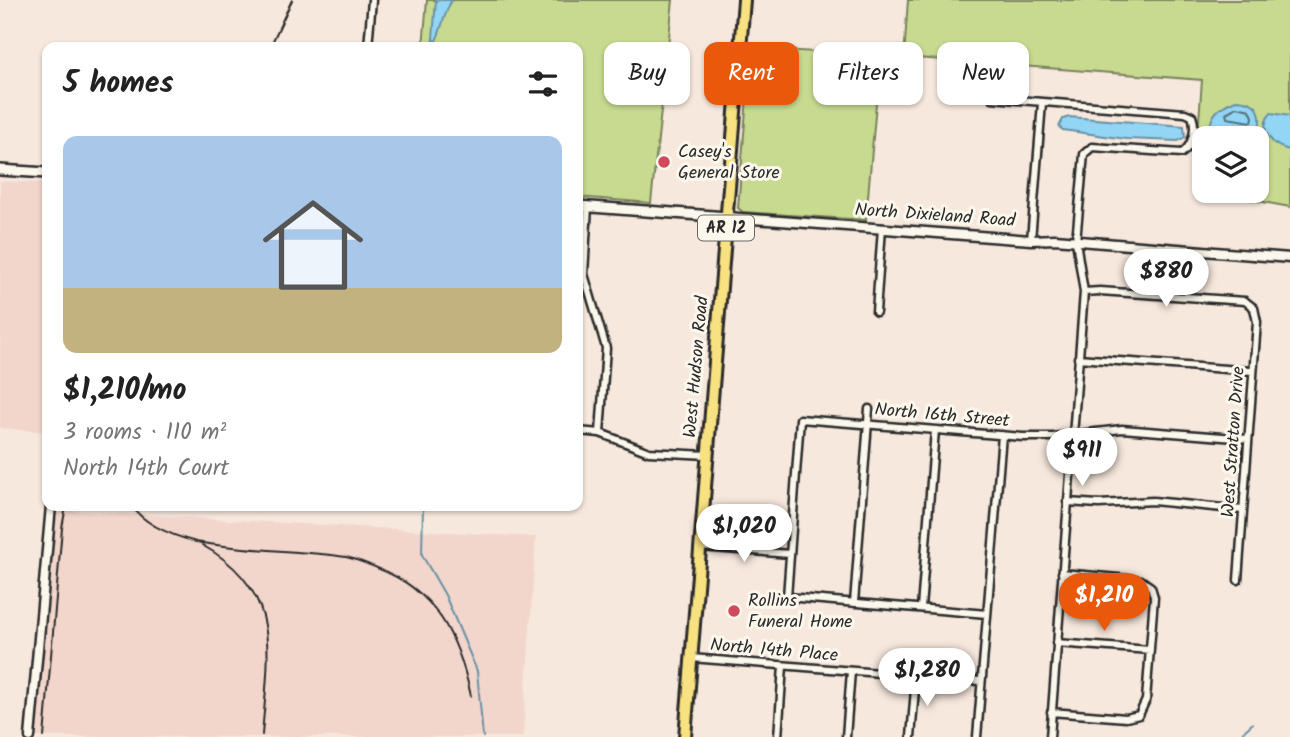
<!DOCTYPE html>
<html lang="en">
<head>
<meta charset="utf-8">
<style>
	:root { --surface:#fff; --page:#f6f6f6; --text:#222; --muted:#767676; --line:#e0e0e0; --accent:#ea580c }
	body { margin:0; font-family:Kalam,sans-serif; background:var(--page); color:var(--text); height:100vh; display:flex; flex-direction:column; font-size:26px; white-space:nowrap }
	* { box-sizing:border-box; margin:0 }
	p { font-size:23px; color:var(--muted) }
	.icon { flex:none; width:38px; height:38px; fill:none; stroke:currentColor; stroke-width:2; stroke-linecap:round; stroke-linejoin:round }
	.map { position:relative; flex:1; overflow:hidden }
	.drawer { position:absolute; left:42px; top:42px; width:541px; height:469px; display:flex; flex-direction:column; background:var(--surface); border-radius:14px; box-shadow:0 2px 5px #0004 }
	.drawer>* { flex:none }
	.guide { position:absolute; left:604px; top:42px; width:581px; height:63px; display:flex; gap:14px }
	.controls { position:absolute; left:1192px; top:126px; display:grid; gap:14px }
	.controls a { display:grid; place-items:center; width:77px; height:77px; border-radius:14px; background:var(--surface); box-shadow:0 2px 5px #0004; font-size:35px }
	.price { position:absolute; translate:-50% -60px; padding:0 16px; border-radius:24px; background:#fff; color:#222; font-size:23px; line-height:46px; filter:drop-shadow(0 2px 4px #0008) }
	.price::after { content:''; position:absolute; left:50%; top:42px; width:21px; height:16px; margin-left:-10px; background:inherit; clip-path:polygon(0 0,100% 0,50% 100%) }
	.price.active { background:var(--accent); color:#fff }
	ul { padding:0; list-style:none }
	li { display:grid; align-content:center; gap:14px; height:371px; padding:0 21px }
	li+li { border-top:2px solid var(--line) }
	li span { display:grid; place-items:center; height:217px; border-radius:14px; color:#555 }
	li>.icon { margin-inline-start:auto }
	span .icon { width:126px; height:126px; fill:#fffc; stroke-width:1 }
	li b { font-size:30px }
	h2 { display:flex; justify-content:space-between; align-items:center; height:84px; padding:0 21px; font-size:30px }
	.tag { padding:0 24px; border-radius:14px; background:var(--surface); box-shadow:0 2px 5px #0004; font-size:24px; line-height:63px }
	.tag.active { background:var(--accent); color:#fff }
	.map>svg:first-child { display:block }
</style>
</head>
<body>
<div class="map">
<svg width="1290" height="737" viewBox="0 0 1290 737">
	<rect width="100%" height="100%" fill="#f7e8dd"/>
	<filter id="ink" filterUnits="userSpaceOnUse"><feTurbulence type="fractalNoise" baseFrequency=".0143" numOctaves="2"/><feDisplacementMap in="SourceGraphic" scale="14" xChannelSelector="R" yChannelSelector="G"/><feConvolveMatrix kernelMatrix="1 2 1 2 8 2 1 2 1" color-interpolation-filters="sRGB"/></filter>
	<g filter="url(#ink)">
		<!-- built -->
		<path fill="#f2d6cc" d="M 0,181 L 47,183 L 47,432 L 0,428 Z
			M 57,510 L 536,537 L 523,737 L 36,737 Z"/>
		<!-- green -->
		<path fill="#c7da8f" stroke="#79825d" stroke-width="2" fill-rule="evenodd" d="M 427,0 L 673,0 L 651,203 L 578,197 L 578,47 L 423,47 Z
			M 908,0 L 1290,0 L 1290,207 L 1194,189 L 1202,80 L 904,57 ZM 1204,138 L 1256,138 L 1256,191 L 1204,191 Z
			M 751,48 L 880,56 L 866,220 L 743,212 L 738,208 Z"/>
		<!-- water -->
		<path fill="#93d5f4" stroke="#6991a4" stroke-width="2" d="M 436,0 L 452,0 C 444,13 442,29 435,43 L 433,38 Z
			M 1236,100 C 1260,101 1264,114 1257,136 L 1248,136 L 1239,126 L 1223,126 L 1214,131 L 1211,128 C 1209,113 1223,105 1236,100 Z
			M 1271,113 L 1290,116 L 1290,150 C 1272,147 1257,129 1271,113 Z
			M 1069,117 L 1184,126 L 1185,137 L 1178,141 L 1126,139 L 1063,130 L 1059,127 L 1063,119 Z"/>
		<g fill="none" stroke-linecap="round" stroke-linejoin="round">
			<!-- shore -->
			<path stroke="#556f7b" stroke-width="2" d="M 1237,107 L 1250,110 L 1253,117 L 1252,122 L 1227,118 L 1226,113 Z"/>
			<!-- stream -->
			<path stroke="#6991a4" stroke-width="2" d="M 423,506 L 422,555 L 445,595 L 477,671 L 483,737
				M 1242,733 L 1253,723"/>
			<defs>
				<path id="minor" d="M 368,47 L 372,0
					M 994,74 L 992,98 L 1185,113 L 1192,116 C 1197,129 1192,146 1182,153 L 1092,147 L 1084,154 L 1076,241 L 1084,292 L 1050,737
					M 588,206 L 584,274 L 606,348 L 600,433
					M 1031,240 L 1042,103
					M 1084,292 L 1100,291 L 1245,301 L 1254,308 L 1257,322 L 1238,580
					M 876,312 L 882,228
					M 1078,358 L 1253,371
					M 578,431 L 600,433 L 649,452 L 708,455
					M 1067,502 L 1099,504 L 1153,501 L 1243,510
					M 700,547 L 790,554
					M 854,603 L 869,409
					M 921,608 L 935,430
					M 987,614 L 787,597 L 800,419 L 1023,437 L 1053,437 L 1122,429 L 1248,439
					M 1056,643 L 1150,650
					M 691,658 L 981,681
					M 1051,712 L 1126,718 L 1139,715 L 1146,700 L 1154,597 L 1151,587 L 1141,580 L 1062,573
					M 778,737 L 783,666
					M 846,737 L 851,671
					M 911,737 L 916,677
					M 977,737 L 1002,435"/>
				<path id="tertiary" d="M 727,217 L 1031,240 L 1055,239 L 1290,258
					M 30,737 L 51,506"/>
				<path id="secondary" d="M 0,170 L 47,173
					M 578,206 L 727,217"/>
				<path id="trunk" d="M 685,737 L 744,0"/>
			</defs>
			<!-- minor casing -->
			<use href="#minor" stroke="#2b2b2b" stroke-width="11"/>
			<!-- tertiary casing -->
			<use href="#tertiary" stroke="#2b2b2b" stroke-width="13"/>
			<!-- secondary casing -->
			<use href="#secondary" stroke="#2b2b2b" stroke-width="14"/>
			<!-- trunk casing -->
			<use href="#trunk" stroke="#2b2b2b" stroke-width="16"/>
			<!-- minor -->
			<use href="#minor" stroke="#fbf7ec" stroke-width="6"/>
			<!-- tertiary -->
			<use href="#tertiary" stroke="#fbf7ec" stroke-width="8"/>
			<!-- secondary -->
			<use href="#secondary" stroke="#fbf7ec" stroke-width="9"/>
			<!-- trunk -->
			<use href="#trunk" stroke="#f8e181" stroke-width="10"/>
			<!-- rail -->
			<path stroke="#2b2b2b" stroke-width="2" d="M 270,47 L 292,0
				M 132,506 C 145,526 174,536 196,542 C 245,551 296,550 346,557 C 356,559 367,564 377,568 C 437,591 458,637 471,696
				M 202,545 C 285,591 268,655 262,735
				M 44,737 L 62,528 L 66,506"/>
		</g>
	</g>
	<!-- markers -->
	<g fill="#d1495b" stroke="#fbf7ec" stroke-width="2.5">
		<circle cx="664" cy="162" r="7"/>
		<circle cx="734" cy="611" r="7"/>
	</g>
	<g text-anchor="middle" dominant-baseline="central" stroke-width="6" stroke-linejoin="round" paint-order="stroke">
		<!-- shield labels -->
		<rect fill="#fbf7ec" stroke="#696865" stroke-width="2" x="698" y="215.5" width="56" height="25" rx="5"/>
		<g font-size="16" font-weight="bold" fill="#2b2b2b">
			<text x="726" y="228">AR 12</text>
		</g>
		<!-- poi labels -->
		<g font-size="18" fill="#2b2b2b" stroke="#fbf7ec" text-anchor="start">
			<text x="678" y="152">Casey's<tspan x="678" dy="21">General Store</tspan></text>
			<text x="748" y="601">Rollins<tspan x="748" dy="21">Funeral Home</tspan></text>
		</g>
		<!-- street labels -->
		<g font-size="18" fill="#2b2b2b" stroke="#fbf7ec">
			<text transform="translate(935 216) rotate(4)">North Dixieland Road</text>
			<text transform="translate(697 367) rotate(-85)">West Hudson Road</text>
			<text transform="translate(942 416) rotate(5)">North 16th Street</text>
			<text transform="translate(1234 442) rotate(-86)">West Stratton Drive</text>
			<text transform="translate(774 651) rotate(5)">North 14th Place</text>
		</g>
	</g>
</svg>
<div class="controls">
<a><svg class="icon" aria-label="layers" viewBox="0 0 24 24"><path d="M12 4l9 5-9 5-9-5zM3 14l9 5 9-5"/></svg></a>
</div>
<b class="price" style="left:1166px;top:309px">$880</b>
<b class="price" style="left:1082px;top:488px">$911</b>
<b class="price" style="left:744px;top:564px">$1,020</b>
<b class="price active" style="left:1104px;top:633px">$1,210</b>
<b class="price" style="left:927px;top:708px">$1,280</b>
<div class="guide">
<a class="tag">Buy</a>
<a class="tag active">Rent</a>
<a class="tag">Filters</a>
<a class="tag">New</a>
</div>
<section class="drawer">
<h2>5 homes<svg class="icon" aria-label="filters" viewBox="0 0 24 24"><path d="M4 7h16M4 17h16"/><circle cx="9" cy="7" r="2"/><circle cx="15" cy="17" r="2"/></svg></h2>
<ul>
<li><span style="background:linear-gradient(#a9c7e8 70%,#c2b280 0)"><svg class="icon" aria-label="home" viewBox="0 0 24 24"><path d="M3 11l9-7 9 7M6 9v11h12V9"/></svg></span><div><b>$1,210/mo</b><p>3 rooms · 110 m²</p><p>North 14th Court</p></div></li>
</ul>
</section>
</div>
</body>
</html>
